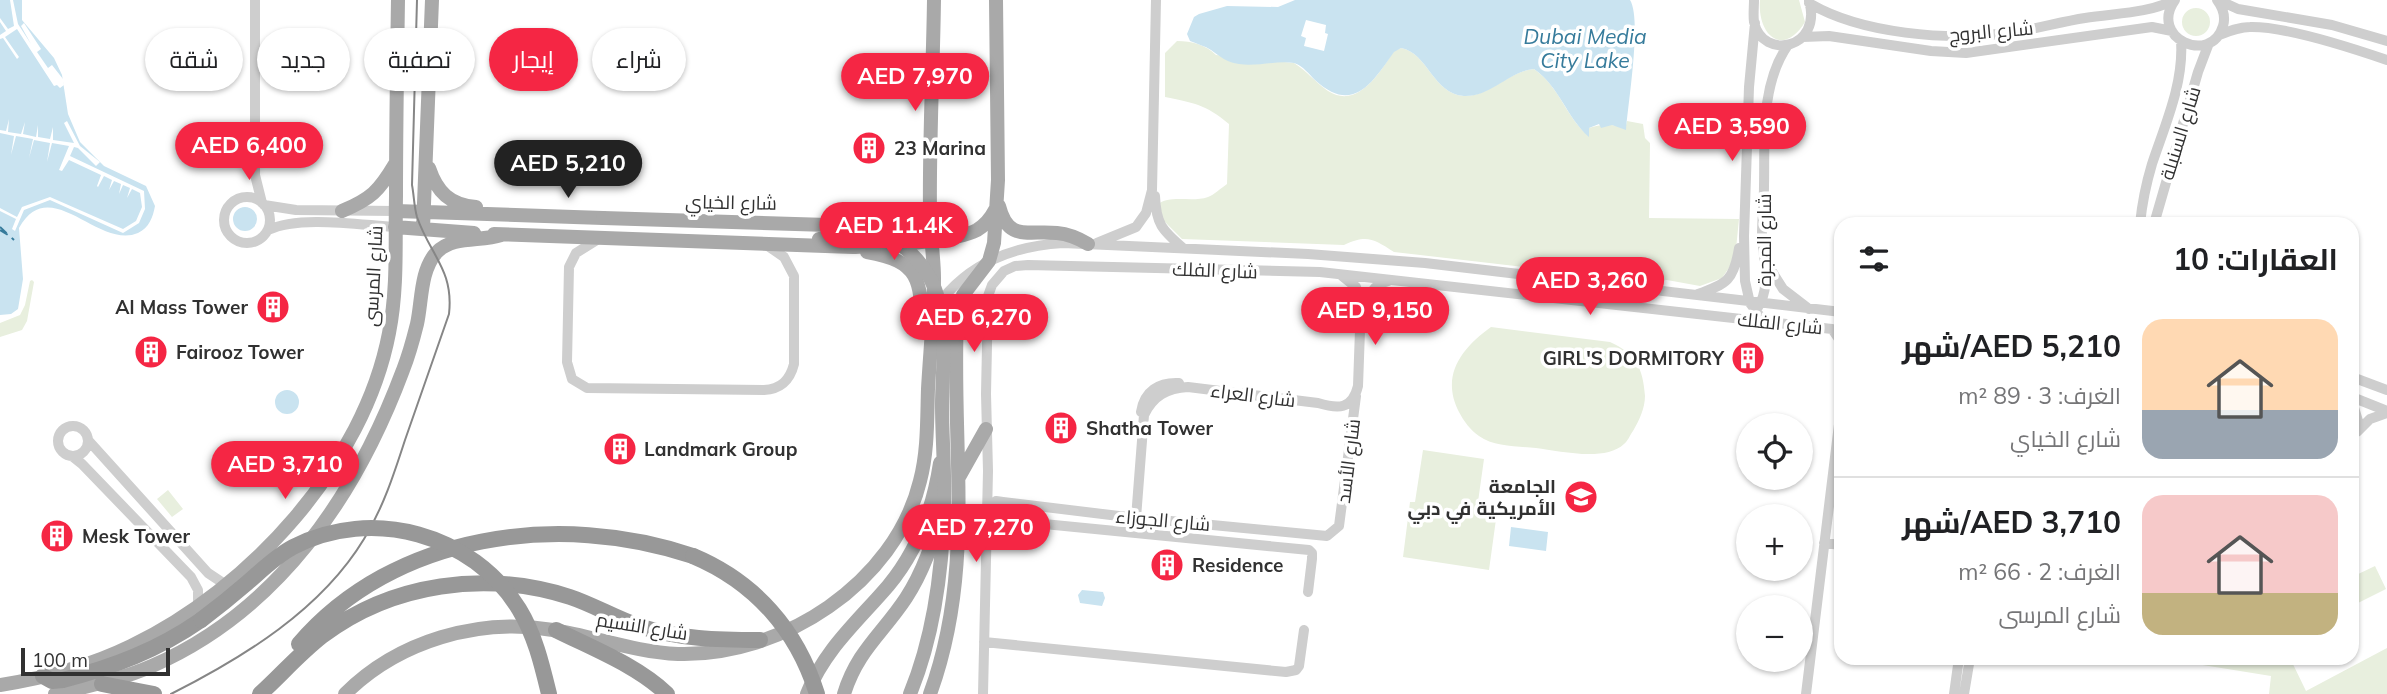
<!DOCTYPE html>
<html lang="ar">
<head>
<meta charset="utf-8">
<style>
	:root { --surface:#fff; --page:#f6f6f6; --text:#202124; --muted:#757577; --line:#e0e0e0; --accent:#f52644 }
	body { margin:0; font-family:Mulish,Cairo,sans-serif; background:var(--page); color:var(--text); direction:rtl; height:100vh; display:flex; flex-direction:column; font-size:26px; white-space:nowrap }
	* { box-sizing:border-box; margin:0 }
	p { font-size:23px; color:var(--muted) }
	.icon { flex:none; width:38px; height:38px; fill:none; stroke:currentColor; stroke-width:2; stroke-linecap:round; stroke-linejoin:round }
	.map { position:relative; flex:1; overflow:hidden; direction:ltr }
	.panel { position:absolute; left:1834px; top:217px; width:525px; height:448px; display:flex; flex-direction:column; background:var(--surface); border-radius:21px; box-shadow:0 2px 5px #0004; direction:rtl }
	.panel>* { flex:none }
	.banner { position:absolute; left:21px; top:28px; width:665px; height:63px; direction:rtl; display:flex; gap:14px }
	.buttons { position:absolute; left:1736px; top:413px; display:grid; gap:14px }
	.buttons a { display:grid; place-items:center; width:77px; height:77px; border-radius:50%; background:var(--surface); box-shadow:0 2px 5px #0004; font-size:35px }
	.scale { position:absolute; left:21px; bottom:18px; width:149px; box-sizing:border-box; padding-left:7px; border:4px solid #313131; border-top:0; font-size:19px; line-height:24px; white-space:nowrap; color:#313131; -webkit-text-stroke:5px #fff; paint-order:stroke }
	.price { position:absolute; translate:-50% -60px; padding:0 16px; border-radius:24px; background:var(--accent); color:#fff; font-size:23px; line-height:46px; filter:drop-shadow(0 2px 4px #0008) }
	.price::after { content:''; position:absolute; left:50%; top:42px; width:21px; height:16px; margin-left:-10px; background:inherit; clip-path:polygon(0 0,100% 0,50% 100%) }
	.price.selected { background:#222; color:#fff }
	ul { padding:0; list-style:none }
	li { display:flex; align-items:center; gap:21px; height:175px; padding:0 21px }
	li+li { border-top:2px solid var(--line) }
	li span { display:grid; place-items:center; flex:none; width:196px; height:140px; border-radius:21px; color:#555 }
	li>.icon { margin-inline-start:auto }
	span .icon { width:84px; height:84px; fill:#fffc; stroke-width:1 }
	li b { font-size:30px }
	h2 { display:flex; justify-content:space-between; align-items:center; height:84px; padding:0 21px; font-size:30px }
	.pill { padding:0 24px; border-radius:32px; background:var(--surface); box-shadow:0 2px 5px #0004; font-size:24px; line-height:63px }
	.pill.selected { background:var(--accent); color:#fff }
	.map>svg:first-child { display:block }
</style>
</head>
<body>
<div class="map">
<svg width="2387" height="694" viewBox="0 0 2387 694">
	<rect width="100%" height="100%" fill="#fff"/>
	<!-- green -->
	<path fill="#e8efde" d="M 1760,0 L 1799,0 L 1805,22 C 1783,58 1757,35 1760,0 Z
		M2182 22a14 14 0 1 1 28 0a14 14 0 1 1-28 0Z
		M 1177,41 C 1192,41 1206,45 1216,55 L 1294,63 C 1307,71 1315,82 1328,91 C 1358,110 1380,72 1394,51 L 1401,48 C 1428,53 1433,94 1464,96 C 1490,96 1509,71 1534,69 C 1561,88 1565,117 1589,136 L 1589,128 C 1600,124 1614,123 1625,129 L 1627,121 L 1643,124 L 1645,138 L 1650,143 L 1649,218 L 1739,219 L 1735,259 L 1722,278 L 1700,286 L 1667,280 L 1551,270 L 1394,252 C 1374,239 1367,234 1344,245 L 1182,239 L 1163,220 L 1157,205 C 1170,194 1192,203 1208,197 C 1214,195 1221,188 1227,184 L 1229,124 C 1205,104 1194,103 1165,97 L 1165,53 Z
		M 32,280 L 34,282 L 27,321 L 22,330 L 0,337 L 0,323 L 20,315 L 25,305 L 30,281 Z
		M 1491,327 L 1610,342 C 1636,354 1643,368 1645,396 C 1645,408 1639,421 1633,431 C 1630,435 1628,441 1624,444 C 1605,462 1560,451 1536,448 C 1518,446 1494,447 1479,436 C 1471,431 1463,420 1459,412 C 1440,375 1462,348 1491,327 Z
		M 1423,450 L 1484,459 L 1477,509 L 1497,512 L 1489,570 L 1403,557 L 1410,502 L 1415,502 Z
		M 168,490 L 183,509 L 172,517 L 157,499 Z
		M 2375,566 L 2386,589 L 2352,606 L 2352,577 Z
		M 2387,648 L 2387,694 L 2269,694 L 2271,676 L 2159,658 L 2290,658 L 2306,691 Z"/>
	<!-- water -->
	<path fill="#c9e3f0" d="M 0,0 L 22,0 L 22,20 L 54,58 L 62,75 L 68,114 L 80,142 L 104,166 L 146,186 L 155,206 C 153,217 149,228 138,233 C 98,250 50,172 19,228 L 23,279 L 18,309 L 11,314 L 0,315 Z
		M 1295,0 L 1630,0 C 1642,19 1628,103 1626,130 L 1612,125 L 1601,128 L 1599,124 L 1589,128 L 1589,137 C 1566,117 1560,87 1534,69 C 1509,71 1491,97 1464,96 C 1433,94 1428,53 1401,48 L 1394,52 C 1372,83 1353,115 1315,80 C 1309,74 1303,66 1294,63 C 1278,60 1256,67 1239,64 C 1228,63 1219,56 1211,50 C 1205,46 1197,44 1190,41 L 1187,34 L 1194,17 L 1199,14 L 1227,6 L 1278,7 Z
		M233 219a12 12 0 1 1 24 0a12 12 0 1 1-24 0Z
		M275 402a12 12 0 1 1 24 0a12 12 0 1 1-24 0Z
		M 1511,527 L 1548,532 L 1546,551 L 1509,546 Z
		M 1082,590 L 1103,592 L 1105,598 L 1102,606 L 1080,603 L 1078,595 Z"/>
	<!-- pier -->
	<path fill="#fff" d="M 10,0 L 13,0 L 18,24 L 31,44 L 21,26 L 24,23 L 41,49 L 37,52 L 48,68 L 52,65 L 63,79 L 64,85 L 60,88 L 57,85 L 54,86 L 17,29 L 5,37 L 19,57 L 17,59 L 3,38 L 0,39 L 0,35 L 6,31 L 0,22 L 0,18 L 8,29 L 14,26 Z
		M 1306,20 L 1326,25 L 1325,33 L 1328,34 L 1324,51 L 1304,46 L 1306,38 L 1301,36 Z
		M 9,119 L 8,132 L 21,134 L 25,122 L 23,134 L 36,137 L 38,125 L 38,137 L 50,139 L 53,127 L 53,140 L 74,143 L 64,123 L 67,121 L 80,146 L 100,162 L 96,166 L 78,148 L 74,147 L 70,156 L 144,191 L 145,209 L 139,223 L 123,233 L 50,200 L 24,210 L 15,231 L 12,229 L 16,219 L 0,211 L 0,208 L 17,217 L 22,207 L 50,197 L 123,229 L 136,221 L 142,207 L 140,193 L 132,189 L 127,198 L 130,188 L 123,185 L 119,194 L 121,184 L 114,181 L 109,190 L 112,180 L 104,176 L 98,187 L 97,186 L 101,175 L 69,160 L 62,171 L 59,170 L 69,146 L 52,143 L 47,162 L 50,143 L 34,140 L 29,158 L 33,139 L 16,136 L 11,155 L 14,136 L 0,133 L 0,130 L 6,131 Z"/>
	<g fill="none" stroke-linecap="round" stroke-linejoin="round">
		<!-- ferry -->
		<path stroke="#367b9b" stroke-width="2" stroke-dasharray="9 7" stroke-linecap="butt" d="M 0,227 L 14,240
			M 0,230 L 8,235"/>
		<!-- minor -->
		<path stroke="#cecece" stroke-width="10" d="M 255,0 L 255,175 L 262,203
			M 1754,0 C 1754,7 1753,15 1754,22 C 1763,62 1823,48 1809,1
			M 2175,0 C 2148,38 2211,66 2223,26 C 2226,16 2223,8 2217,0
			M 2218,0 L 2238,9 L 2332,25 L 2387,41
			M 1809,3 C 1861,34 1948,41 2007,33 C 2033,30 2059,22 2085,18 C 2115,13 2147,14 2174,0
			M 1755,23 L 1749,87 L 1744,236 L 1745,281 L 1750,303 L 1765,323
			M 2219,35 C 2229,31 2239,27 2250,27 C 2286,26 2352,48 2387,60
			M 1803,37 L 1829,36 L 1931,51 L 1966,53 L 2152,27 L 2172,31
			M 1155,196 C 1156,224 1162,230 1183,248
			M224 220a23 23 0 1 1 46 0a23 23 0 1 1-46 0Z
			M 264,205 L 296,210 L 396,211
			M 2140,224 C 2142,204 2146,184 2152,164 C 2165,125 2184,83 2181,41
			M 2154,224 L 2198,72 L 2209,43
			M 268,230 C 300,215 360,225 395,227
			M 600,238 L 576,253 L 569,267 L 567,362 L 572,379 L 587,388 L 764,390 C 781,389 790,380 794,364 L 794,276 L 784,257 L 765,244
			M 1097,243 L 1136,227 L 1146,213 L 1152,190 L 1156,0
			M 1766,262 L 1783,289 L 1809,309
			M 1698,294 C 1727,284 1734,280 1739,248
			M 937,306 C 967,264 1013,246 1063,243 L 1308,254 L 1425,263 L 1841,312
			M 1757,309 C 1772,287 1763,259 1762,235 C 1762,219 1764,203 1764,186 C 1765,140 1760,85 1788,45
			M 1365,310 C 1367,296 1374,284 1388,281
			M 1832,329 L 1841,342
			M 2352,377 L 2387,390
			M 2352,397 L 2387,411
			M 2352,401 L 2358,421 L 2352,443
			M 1141,412 C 1144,391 1159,382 1179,383
			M58 441a15 15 0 1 1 30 0a15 15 0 1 1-30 0Z
			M 2357,432 L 2370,419 L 2387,413
			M 88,440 L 208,573 L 226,585
			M 72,456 L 82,464 L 191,577 L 198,590 L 198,605
			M 987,509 L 996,501 L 1003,502 L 1119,516 L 1327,536 L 1339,526 L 1356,396
			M 1136,518 L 1144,415 C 1153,396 1167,388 1188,387 L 1318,403 C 1338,409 1352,410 1358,386 L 1361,302 L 1356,287 L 1341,275
			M 1004,520 L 1309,550 L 1312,553 L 1312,559 L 1308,592
			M 987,529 L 1009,531
			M 1824,543 L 1841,545
			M 984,642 L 1286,672 L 1296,670 L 1299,666 L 1304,630
			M 983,694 L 988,471 L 986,394 L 988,296 L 992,285 L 1004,271 L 1015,266 L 1028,265 L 1320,272 L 1841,330
			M 1806,694 L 1841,408
			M 1954,694 L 1959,658
			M 1964,694 L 1970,658"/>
		<!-- major -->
		<path stroke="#a9a9a9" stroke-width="14" d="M 429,168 C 437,192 450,205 476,207
			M 999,206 C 1008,242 1028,230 1057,233 C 1068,234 1078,238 1088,244
			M 342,211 C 371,199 379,191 395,164
			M 396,211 L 603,218
			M 395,227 L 474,233
			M 423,229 L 432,0
			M 494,234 L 853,247 C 883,245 951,243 977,230 C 985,225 991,218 995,210
			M 819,239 L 876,234 C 885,226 885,216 876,209
			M 867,252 C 920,261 921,280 922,329
			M 959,477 L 986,429
			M 0,685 C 45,678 90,666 131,646 C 250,589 364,464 389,333 C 398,288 395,241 396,196 C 396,131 397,65 398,0
			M 55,694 C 88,686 120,680 152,666 C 278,611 356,496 403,370 C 409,355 413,340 417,324 C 422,302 420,271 436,253 C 453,235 480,242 501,235
			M 345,694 C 398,641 479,617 553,630 C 595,637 636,652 678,654 C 782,657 895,583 920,481 C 928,451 927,419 928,389 C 930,352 934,315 934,278 C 934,257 930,236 930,215 C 929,143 933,71 934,0
			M 807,694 C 824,650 858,621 888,586 C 918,550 933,509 940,463
			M 844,694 C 857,651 883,633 906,598 C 923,572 933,542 942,512
			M 930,694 C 976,568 951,447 957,317 L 963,295 L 989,261 L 994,243 L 998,180 L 996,0"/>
		<!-- highway -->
		<path stroke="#989898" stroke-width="16" d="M 556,630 C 594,649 636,665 667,694
			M 299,644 C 394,533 560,511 693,556
			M 43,676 L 52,681 L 63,680 C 113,667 158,650 201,620
			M 102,684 L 154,694
			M 260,694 C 281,675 299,654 322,636 C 392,583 486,570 570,597 C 594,605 615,618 639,626 C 678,639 718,640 760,640"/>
		<!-- tram -->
		<path stroke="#868686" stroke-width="2" d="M 171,694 C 244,657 321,610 364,539 C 383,508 394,474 405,440 C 420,398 434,356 449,314 C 454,270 430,255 417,217 C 414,207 414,195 412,185 L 417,0"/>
		<!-- major-bridge -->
		<path stroke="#a9a9a9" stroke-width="14" d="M 603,218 L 861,226 C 894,235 922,256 935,289 C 949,324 942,368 942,405 C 942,437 945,469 944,501 C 943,566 935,633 910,694"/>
		<!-- highway-bridge -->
		<path stroke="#989898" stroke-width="16" d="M 693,556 C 755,582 797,630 817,694
			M 201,620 C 217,608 232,596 247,583 C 262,570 276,556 293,547 C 372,506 473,534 519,609 C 535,635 542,665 549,694"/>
	</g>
	<!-- icons -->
	<defs>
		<symbol id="building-disc" viewBox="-11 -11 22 22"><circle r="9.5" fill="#f52644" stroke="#fff"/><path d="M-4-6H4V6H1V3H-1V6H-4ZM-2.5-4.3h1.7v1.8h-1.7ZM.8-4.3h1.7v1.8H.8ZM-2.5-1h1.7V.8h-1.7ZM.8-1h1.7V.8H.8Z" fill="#fff"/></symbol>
		<symbol id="university-disc" viewBox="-11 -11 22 22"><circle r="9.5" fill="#f52644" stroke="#fff"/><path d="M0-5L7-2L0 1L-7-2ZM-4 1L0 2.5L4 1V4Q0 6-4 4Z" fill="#fff"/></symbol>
	</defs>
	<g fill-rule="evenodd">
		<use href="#building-disc" x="850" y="129" width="38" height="38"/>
		<use href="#building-disc" x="254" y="288" width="38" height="38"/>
		<use href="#building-disc" x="132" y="333" width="38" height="38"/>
		<use href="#building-disc" x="1729" y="339" width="38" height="38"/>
		<use href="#building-disc" x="1042" y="409" width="38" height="38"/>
		<use href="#building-disc" x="601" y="430" width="38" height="38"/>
		<use href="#university-disc" x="1562" y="478" width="38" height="38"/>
		<use href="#building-disc" x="38" y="517" width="38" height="38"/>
		<use href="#building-disc" x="1148" y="546" width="38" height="38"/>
	</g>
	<g text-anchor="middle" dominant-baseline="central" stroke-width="7" stroke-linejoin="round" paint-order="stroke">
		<!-- street labels -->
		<g font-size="19" fill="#313131" stroke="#fff">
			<text transform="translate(1991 31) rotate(-5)">شارع البروج</text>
			<text transform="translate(2180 133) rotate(-73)">شارع السنبلة</text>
			<text transform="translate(731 202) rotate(1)">شارع الخياي</text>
			<text transform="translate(1764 240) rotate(-90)">شارع المجرة</text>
			<text transform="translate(1215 270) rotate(2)">شارع الفلك</text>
			<text transform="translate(373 276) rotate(-87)">شارع المرسى</text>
			<text transform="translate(1780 323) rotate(6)">شارع الفلك</text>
			<text transform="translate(1253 395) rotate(7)">شارع العراء</text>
			<text transform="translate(1348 461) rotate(-83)">شارع الأسد</text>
			<text transform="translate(1163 520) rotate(5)">شارع الجوزاء</text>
			<text transform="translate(642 626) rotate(9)">شارع النسيم</text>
		</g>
		<!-- poi labels -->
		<g font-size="19" font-weight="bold" fill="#313131" stroke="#fff" text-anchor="start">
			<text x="894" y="148">23 Marina</text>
			<text x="248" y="307" text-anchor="end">Al Mass Tower</text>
			<text x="176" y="352">Fairooz Tower</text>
			<text x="1724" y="358" text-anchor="end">GIRL'S DORMITORY</text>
			<text x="1086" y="428">Shatha Tower</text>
			<text x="644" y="449">Landmark Group</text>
			<text x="1556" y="486" text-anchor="end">الجامعة<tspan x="1556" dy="22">الأمريكية في دبي</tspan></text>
			<text x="82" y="536">Mesk Tower</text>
			<text x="1192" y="565">Residence</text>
		</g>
		<!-- water labels -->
		<g font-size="21" font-style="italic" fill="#367b9b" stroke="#fff">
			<text x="1585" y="36">Dubai Media<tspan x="1585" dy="24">City Lake</tspan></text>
		</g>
	</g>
</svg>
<div class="buttons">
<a><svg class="icon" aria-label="locate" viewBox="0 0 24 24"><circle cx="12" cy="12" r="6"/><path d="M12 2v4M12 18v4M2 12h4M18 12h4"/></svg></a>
<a>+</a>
<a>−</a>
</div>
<div class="scale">100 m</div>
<b class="price" style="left:915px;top:113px">AED 7,970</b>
<b class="price" style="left:1732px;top:163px">AED 3,590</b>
<b class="price" style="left:249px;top:182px">AED 6,400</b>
<b class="price selected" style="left:568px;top:200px">AED 5,210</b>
<b class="price" style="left:894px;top:262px">AED 11.4K</b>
<b class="price" style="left:1590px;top:317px">AED 3,260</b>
<b class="price" style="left:1375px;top:347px">AED 9,150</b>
<b class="price" style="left:974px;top:354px">AED 6,270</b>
<b class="price" style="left:285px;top:501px">AED 3,710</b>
<b class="price" style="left:976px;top:564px">AED 7,270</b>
<div class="banner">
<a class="pill">شراء</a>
<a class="pill selected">إيجار</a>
<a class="pill">تصفية</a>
<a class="pill">جديد</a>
<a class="pill">شقة</a>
</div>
<section class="panel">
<h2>العقارات: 10<svg class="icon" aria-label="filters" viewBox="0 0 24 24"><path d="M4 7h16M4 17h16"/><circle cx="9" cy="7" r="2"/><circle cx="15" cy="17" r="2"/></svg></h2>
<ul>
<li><span style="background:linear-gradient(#ffd9b3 65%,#9aa5b1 0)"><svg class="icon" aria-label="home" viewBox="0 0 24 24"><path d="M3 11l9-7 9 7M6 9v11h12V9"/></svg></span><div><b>AED 5,210/شهر</b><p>الغرف: 3 · 89 m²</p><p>شارع الخياي</p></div></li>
<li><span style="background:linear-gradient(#f6c9c9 70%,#c2b280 0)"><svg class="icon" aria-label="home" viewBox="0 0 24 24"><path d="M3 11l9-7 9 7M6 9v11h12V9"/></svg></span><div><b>AED 3,710/شهر</b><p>الغرف: 2 · 66 m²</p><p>شارع المرسى</p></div></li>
</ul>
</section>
</div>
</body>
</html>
